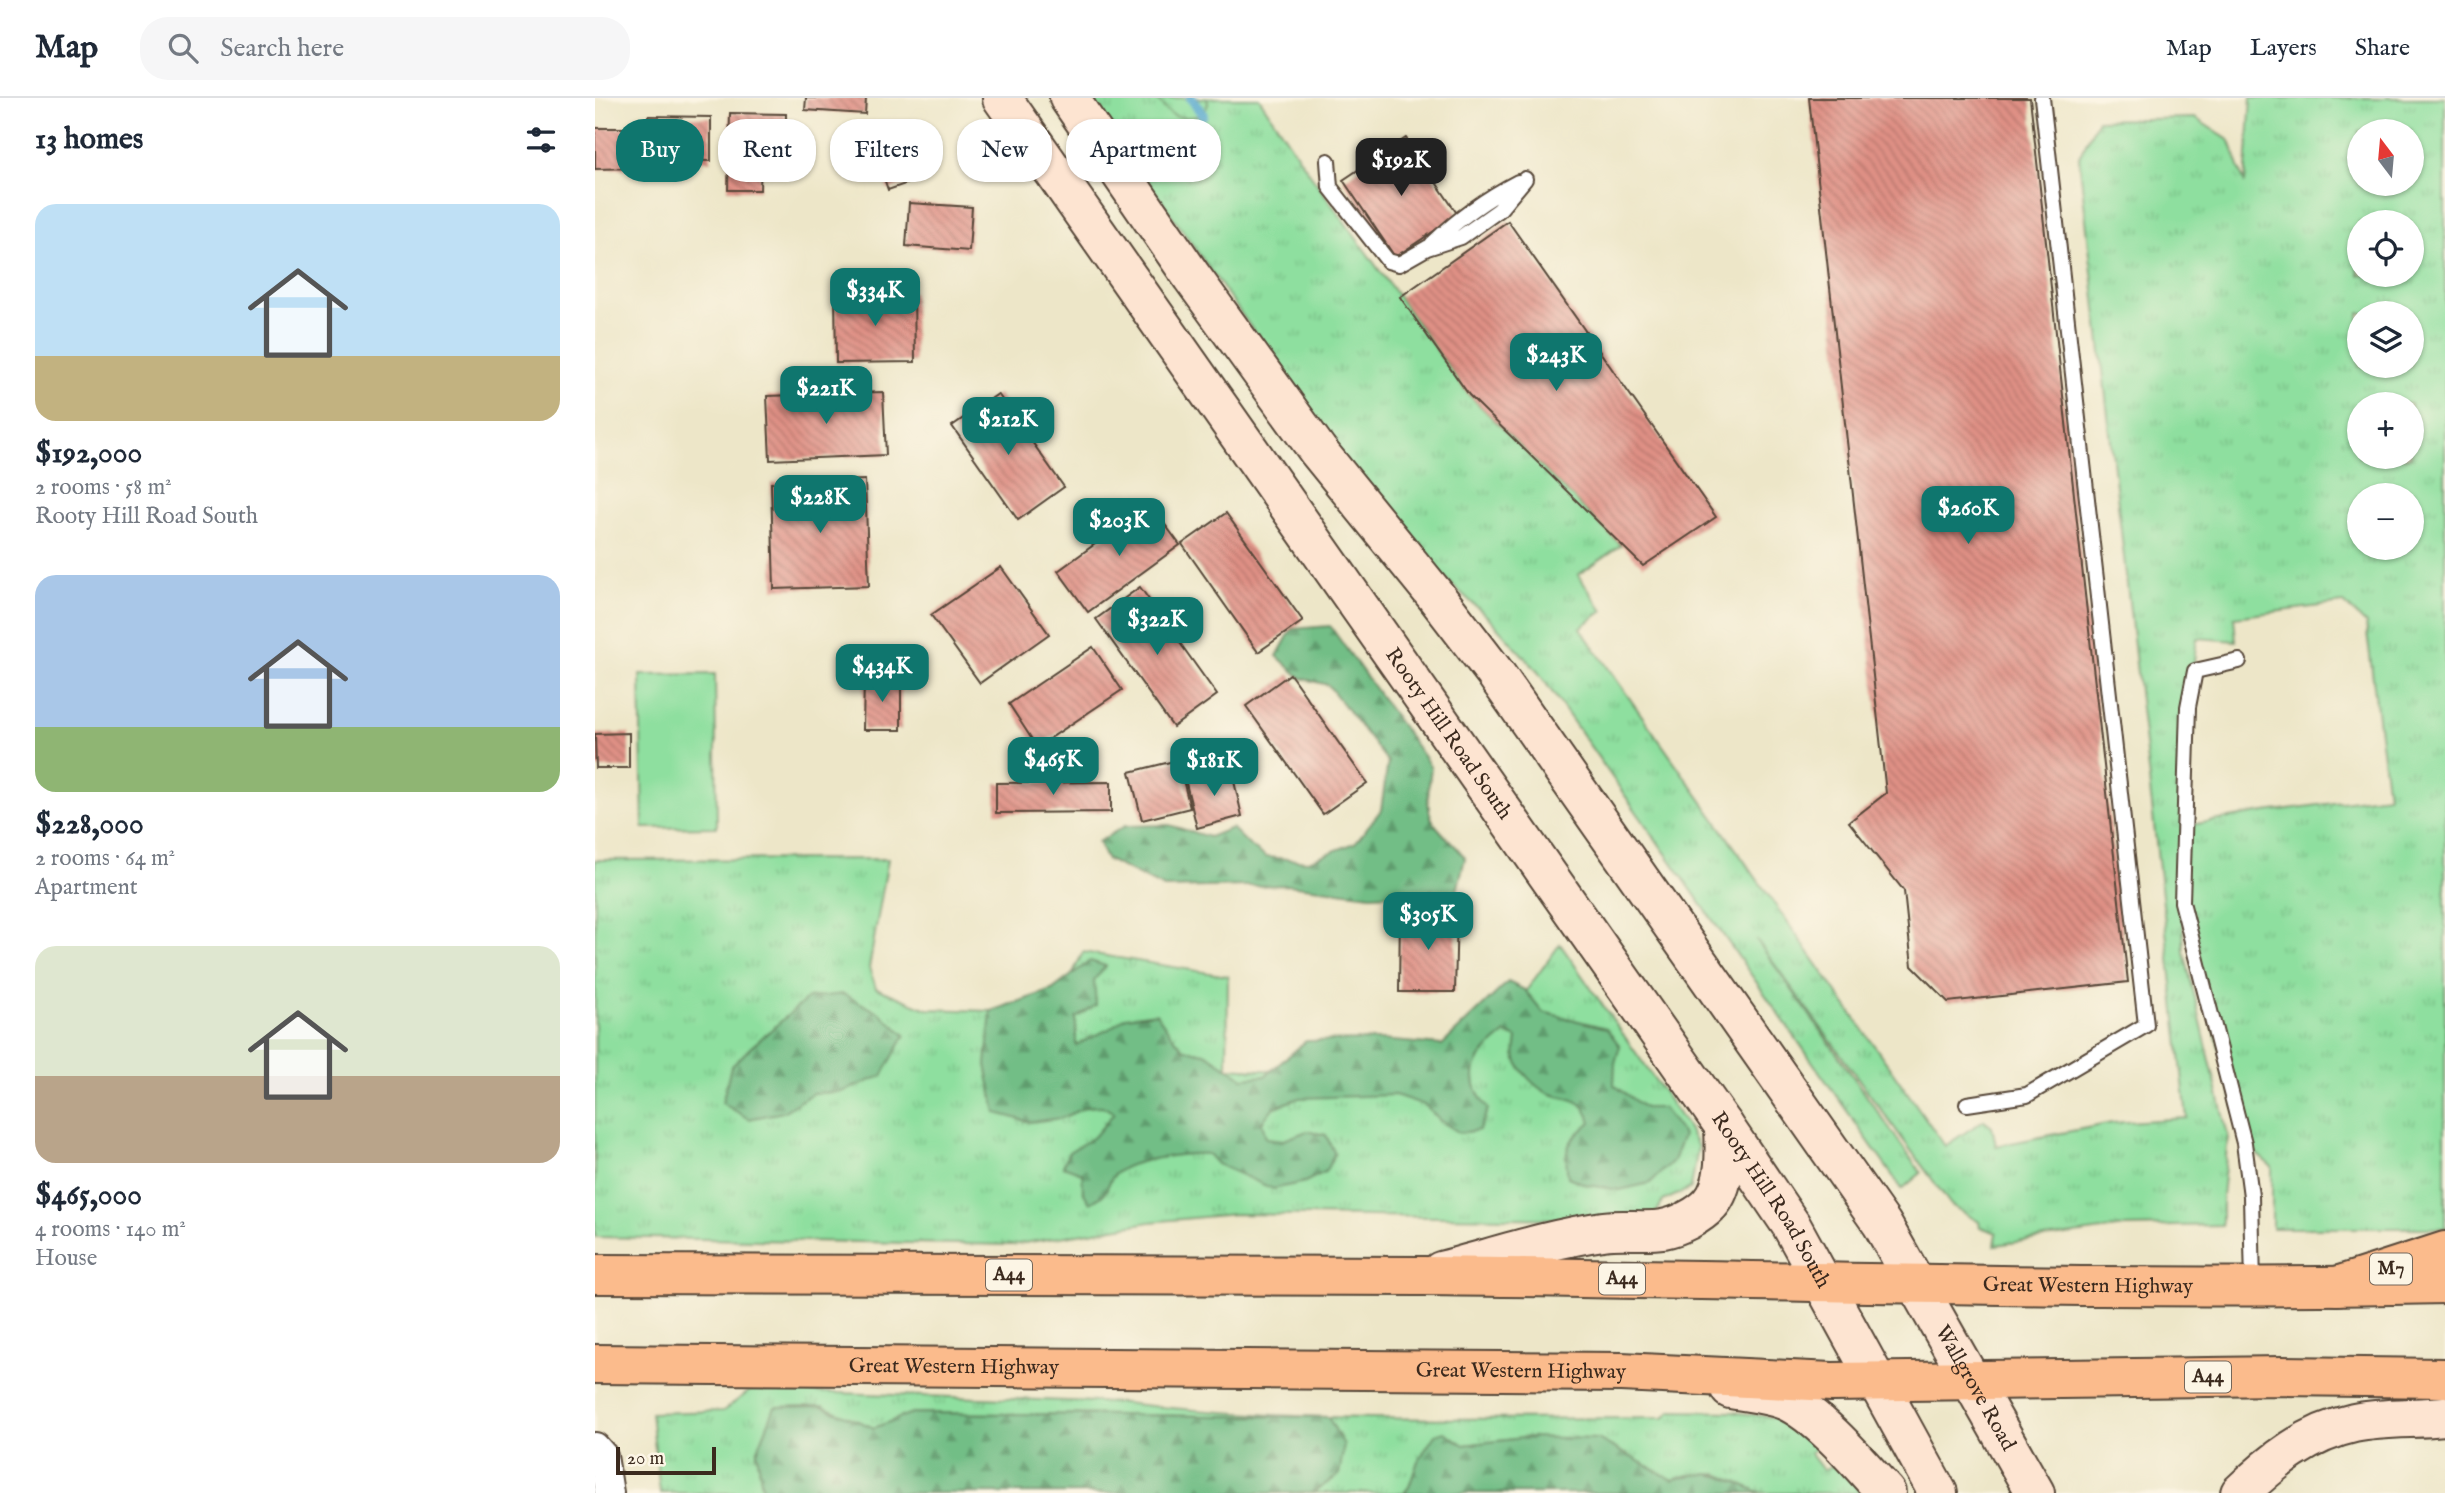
<!DOCTYPE html>
<html lang="en">
<head>
<meta charset="utf-8">
<style>
	:root { --surface:#fff; --page:#f6f6f7; --text:#1f2937; --muted:#747a83; --line:#e0e1e3; --accent:#0f766e }
	body { margin:0; font-family:"IM FELL English",serif; background:var(--page); color:var(--text); height:100vh; display:flex; flex-direction:column; font-size:26px; white-space:nowrap }
	* { box-sizing:border-box; margin:0 }
	p { font-size:23px; color:var(--muted) }
	.icon { flex:none; width:38px; height:38px; fill:none; stroke:currentColor; stroke-width:2; stroke-linecap:round; stroke-linejoin:round }
	.map { position:relative; flex:1; overflow:hidden }
	.details { display:flex; flex-direction:column; background:var(--surface); width:595px }
	.details>* { flex:none }
	.banner { position:absolute; left:21px; top:21px; width:665px; height:63px; display:flex; gap:14px }
	.needle { width:46px; rotate:344deg }
	.fabs { position:absolute; left:1752px; top:21px; display:grid; gap:14px }
	.fabs a { display:grid; place-items:center; width:77px; height:77px; border-radius:50%; background:var(--surface); box-shadow:0 2px 5px #0004; font-size:35px }
	.scale { position:absolute; left:21px; bottom:18px; width:100px; box-sizing:border-box; padding-left:7px; border:4px solid #3b2a1e; border-top:0; font-size:19px; line-height:24px; white-space:nowrap; color:#3b2a1e; -webkit-text-stroke:5px #fcf5e5; paint-order:stroke }
	.price { position:absolute; translate:-50% -60px; padding:0 16px; border-radius:14px; background:var(--accent); color:#fff; font-size:23px; line-height:46px; filter:drop-shadow(0 2px 4px #0008) }
	.price::after { content:''; position:absolute; left:50%; top:42px; width:21px; height:16px; margin-left:-10px; background:inherit; clip-path:polygon(0 0,100% 0,50% 100%) }
	.price.current { background:#222; color:#fff }
	ul { padding:0; list-style:none }
	li { display:grid; align-content:center; gap:14px; height:371px; padding:0 35px }
	li span { display:grid; place-items:center; height:217px; border-radius:21px; color:#555 }
	li>.icon { margin-inline-start:auto }
	span .icon { width:126px; height:126px; fill:#fffc; stroke-width:1 }
	li b { font-size:30px }
	h2 { display:flex; justify-content:space-between; align-items:center; height:84px; padding:0 35px; font-size:30px }
	.pill { padding:0 24px; border-radius:28px; background:var(--surface); box-shadow:0 2px 5px #0004; font-size:24px; line-height:63px }
	.pill.current { background:var(--accent); color:#fff }
	header { display:flex; align-items:center; gap:42px; box-sizing:border-box; height:98px; padding:0 35px; background:var(--surface); border-bottom:2px solid var(--line) }
	header strong { font-size:33px }
	nav { display:flex; gap:38px; margin-inline-start:auto; font-size:24px }
	.search { width:490px; height:63px; background:var(--page); display:flex; align-items:center; gap:18px; box-sizing:border-box; padding:0 24px; border-radius:28px; color:var(--muted); font-size:26px }
	main { display:flex; flex:1; min-height:0 }
	.map>svg:first-child { display:block }
</style>
</head>
<body>
<header>
<strong>Map</strong>
<div class="search"><svg class="icon" aria-label="search" viewBox="0 0 24 24"><circle cx="10" cy="10" r="6"/><path d="M15 15l6 6"/></svg>Search here</div>
<nav><a>Map</a><a>Layers</a><a>Share</a></nav>
</header>
<main>
<section class="details">
<h2>13 homes<svg class="icon" aria-label="filters" viewBox="0 0 24 24"><path d="M4 7h16M4 17h16"/><circle cx="9" cy="7" r="2"/><circle cx="15" cy="17" r="2"/></svg></h2>
<ul>
<li><span style="background:linear-gradient(#bfe0f5 70%,#c2b280 0)"><svg class="icon" aria-label="home" viewBox="0 0 24 24"><path d="M3 11l9-7 9 7M6 9v11h12V9"/></svg></span><div><b>$192,000</b><p>2 rooms · 58 m²</p><p>Rooty Hill Road South</p></div></li>
<li><span style="background:linear-gradient(#a9c7e8 70%,#8fb573 0)"><svg class="icon" aria-label="home" viewBox="0 0 24 24"><path d="M3 11l9-7 9 7M6 9v11h12V9"/></svg></span><div><b>$228,000</b><p>2 rooms · 64 m²</p><p>Apartment</p></div></li>
<li><span style="background:linear-gradient(#dfe7d0 60%,#b9a48a 0)"><svg class="icon" aria-label="home" viewBox="0 0 24 24"><path d="M3 11l9-7 9 7M6 9v11h12V9"/></svg></span><div><b>$465,000</b><p>4 rooms · 140 m²</p><p>House</p></div></li>
</ul>
</section>
<div class="map">
<svg width="1850" height="1395" viewBox="0 0 1850 1395">
	<defs>
		<pattern id="grass-tufts" width="24" height="20" patternUnits="userSpaceOnUse" patternTransform="scale(1.75)"><rect width="24" height="20" fill="#8edf9f"/><path d="M3 7l-1-3M5 7V3M7 7l1-3M15 17l-1-3M17 17v-4M19 17l1-3" fill="none" stroke="#7bc088"/></pattern>
		<pattern id="forest-firs" width="22" height="20" patternUnits="userSpaceOnUse" patternTransform="scale(1.75)"><rect width="22" height="20" fill="#72be86"/><path d="M5 1l3.5 6h-7zM16 11l3.5 6h-7z" fill="#5f9b6d"/></pattern>
		<pattern id="wetland-marsh" width="20" height="14" patternUnits="userSpaceOnUse" patternTransform="scale(1.75)"><rect width="20" height="14" fill="#8edf9f"/><path d="M1 5h8M5 5V1M11 12h8M15 12V8" fill="none" stroke="#7bc088"/></pattern>
		<pattern id="building-back-hatch" width="6" height="6" patternUnits="userSpaceOnUse" patternTransform="scale(1.75)"><rect width="6" height="6" fill="#df9085"/><path d="M-1 5l2 2M0 0l6 6M5-1l2 2" fill="none" stroke="#b6766c"/></pattern>
	</defs>
	<rect width="100%" height="100%" fill="#fcf5e5"/>
	<filter id="ink" filterUnits="userSpaceOnUse"><feTurbulence type="fractalNoise" baseFrequency=".0143" numOctaves="2"/><feDisplacementMap in="SourceGraphic" scale="14" xChannelSelector="R" yChannelSelector="G"/><feConvolveMatrix kernelMatrix="1 2 1 2 8 2 1 2 1" color-interpolation-filters="sRGB"/></filter>
	<filter id="wash" filterUnits="userSpaceOnUse"><feTurbulence type="fractalNoise" baseFrequency=".00686" numOctaves="4" result="noise"/><feDisplacementMap in="SourceGraphic" scale="28" xChannelSelector="R" yChannelSelector="G"/><feGaussianBlur stdDeviation="1.57" result="paint"/><feColorMatrix in="noise" values="0 0 0 0 0 0 0 0 0 0 0 0 0 0 0 0 0 1.4 0 .05"/><feComposite in="paint" operator="in"/></filter>
	<g filter="url(#wash)">
		<rect width="100%" height="100%" fill="#ede6c8"/>
		<!-- grass -->
		<path fill="url(#grass-tufts)" stroke="#64845e" stroke-width="2" fill-rule="evenodd" d="M 494,0 L 561,0 L 613,6 L 612,0 L 664,0 L 715,76 L 874,297 L 1026,447 L 983,477 L 1008,513 L 985,530 L 1350,1048 L 1389,1022 L 1397,1028 L 1401,1048 L 1517,1025 L 1592,1020 L 1484,59 L 1503,22 L 1600,20 L 1635,43 L 1650,86 L 1656,0 L 1850,0 L 1850,1130 L 1677,1130 L 1677,1069 L 1649,1045 L 1587,809 L 1589,854 L 1633,1038 L 1627,1098 L 1627,1127 L 1529,1129 L 1400,1147 L 1402,1135 L 1385,1129 L 1384,1124 L 1356,1107 L 1161,841 L 1326,1075 L 1307,1091 L 943,574 L 895,521 L 832,464 L 767,387 ZM 1764,33 L 1816,33 L 1816,86 L 1764,86 ZM 1764,124 L 1816,124 L 1816,177 L 1764,177 ZM 1764,215 L 1816,215 L 1816,268 L 1764,268 ZM 1764,306 L 1816,306 L 1816,359 L 1764,359 ZM 1764,397 L 1816,397 L 1816,450 L 1764,450 ZM 1749,505 L 1771,526 L 1793,698 L 1663,715 L 1590,728 L 1593,609 L 1602,540 L 1641,543 L 1639,519 Z
			M 293,761 L 274,870 L 281,890 L 332,911 L 396,913 L 457,892 L 476,879 L 488,854 L 633,878 L 632,970 L 865,984 L 965,846 L 1090,1025 L 1103,1049 L 1096,1090 L 1068,1103 L 1057,1122 L 640,1116 L 555,1124 L 417,1147 L 0,1139 L 0,762 Z
			M 156,1292 L 529,1305 C 707,1326 889,1320 1069,1320 L 1076,1313 L 1137,1314 L 1191,1321 L 1228,1346 L 1215,1355 L 1228,1372 L 1245,1364 L 1273,1395 L 1166,1395 L 1123,1376 L 1093,1377 L 1078,1382 L 1043,1364 L 936,1339 L 869,1347 L 823,1363 L 814,1389 L 809,1395 L 717,1395 L 744,1377 L 732,1319 L 317,1315 L 279,1330 L 227,1308 L 180,1309 L 162,1354 L 167,1389 L 174,1395 L 65,1395 L 56,1315 L 128,1313 Z"/>
		<!-- forest -->
		<path fill="url(#forest-firs)" stroke="#567452" stroke-width="2" d="M 735,528 L 836,669 C 834,688 828,715 843,730 C 852,741 862,748 870,760 L 862,793 L 776,797 L 693,787 L 569,790 L 511,761 L 503,744 L 530,728 L 574,727 L 614,739 L 637,730 L 655,748 L 671,759 L 713,763 L 760,745 L 786,712 L 793,664 L 733,587 L 706,580 L 682,558 L 697,531 Z
			M 495,863 L 511,868 L 499,882 L 501,907 L 481,920 L 481,947 L 514,931 L 531,919 L 561,915 L 575,935 L 589,951 L 610,955 L 648,980 L 670,978 L 711,943 L 785,942 L 847,947 L 913,884 L 930,892 L 948,914 L 1011,930 L 1025,948 L 1020,965 L 1019,987 L 1050,1010 L 1068,1010 L 1088,1037 L 1078,1063 L 1055,1085 L 1025,1092 L 992,1087 L 973,1079 C 968,1048 973,1044 996,1024 C 988,997 974,1003 953,995 C 941,990 926,974 921,962 C 919,956 921,947 922,940 L 911,935 C 881,958 866,976 893,1011 L 884,1032 L 865,1035 L 844,1022 L 830,1007 L 800,997 L 704,1000 L 678,1010 L 667,1024 L 671,1040 L 689,1042 L 712,1033 L 731,1037 L 740,1056 L 730,1074 L 710,1084 L 678,1091 L 622,1066 L 613,1056 C 592,1055 535,1061 520,1076 C 507,1090 519,1093 495,1105 L 488,1094 L 487,1075 L 468,1068 L 474,1054 L 499,1039 L 519,1015 L 507,1008 L 491,1009 L 467,1020 L 435,1024 L 401,1015 L 391,967 L 396,913 L 457,892 Z
			M 248,896 L 285,915 L 310,937 L 287,978 L 247,994 L 218,995 L 188,1014 L 154,1021 L 127,1005 L 136,969 L 155,950 L 213,900 Z
			M 227,1308 L 279,1330 L 317,1315 L 733,1319 L 749,1347 L 744,1377 L 717,1395 L 174,1395 L 167,1389 L 162,1354 L 180,1309 Z
			M 850,1334 L 869,1347 L 936,1339 L 1003,1341 L 1078,1382 C 1116,1369 1132,1380 1166,1395 L 809,1395 L 814,1389 L 823,1363 L 840,1337 Z"/>
		<!-- wetland -->
		<path fill="url(#wetland-marsh)" stroke="#64845e" stroke-width="2" d="M 561,0 L 612,0 L 613,6 L 608,17 C 583,22 576,21 561,0 Z"/>
		<!-- park -->
		<path fill="#8edf9f" stroke="#64845e" stroke-width="2" d="M 120,576 L 122,729 L 48,730 L 45,577 Z"/>
		<g fill="none" stroke-linecap="round" stroke-linejoin="round">
			<!-- stream -->
			<path stroke="#4fa6cc" stroke-width="10" d="M 596,0 L 608,17"/>
		</g>
		<g id="blocks">
			<!-- building -->
			<path fill="url(#building-back-hatch)" d="M 211,0 L 271,0 L 270,16 L 210,12 Z
				M 1214,0 L 1435,0 L 1533,884 L 1353,904 L 1317,868 L 1309,793 L 1254,724 L 1291,695 Z
				M 135,15 L 191,16 L 190,61 L 166,60 L 165,92 L 133,92 Z
				M 53,18 L 116,19 L 116,63 L 53,62 Z
				M 314,23 L 333,78 L 293,92 L 274,36 Z
				M 0,30 L 44,30 L 45,70 L 0,71 Z
				M 811,40 L 863,117 L 800,159 L 748,82 Z
				M 314,105 L 377,109 L 374,153 L 311,148 Z
				M 913,123 L 1121,419 L 1048,468 L 874,297 L 805,199 Z
				M 319,194 L 320,264 L 241,265 L 240,195 Z
				M 288,294 L 291,357 L 175,362 L 172,298 Z
				M 403,296 L 469,389 L 423,422 L 357,328 Z
				M 270,382 L 274,488 L 179,491 L 176,385 Z
				M 555,406 L 585,447 L 493,514 L 463,473 Z
				M 631,415 L 708,523 L 663,554 L 587,446 Z
				M 406,469 L 454,536 L 385,585 L 336,517 Z
				M 545,489 L 622,597 L 578,629 L 501,521 Z
				M 498,549 L 527,592 L 442,649 L 414,606 Z
				M 695,576 L 772,685 L 728,716 L 651,608 Z
				M 269,580 L 306,580 L 306,632 L 268,632 Z
				M 34,635 L 34,670 L 1,670 L 0,636 Z
				M 583,662 L 595,710 L 547,722 L 535,674 Z
				M 636,670 L 647,718 L 602,730 L 590,681 Z
				M 516,684 L 516,714 L 401,715 L 401,685 Z
				M 805,814 L 862,814 L 860,894 L 804,894 Z"/>
		</g>
	</g>
	<g filter="url(#ink)">
		<use href="#blocks" fill-opacity="0" stroke="#564638" stroke-width="2"/>
		<g fill="none" stroke-linecap="round" stroke-linejoin="round">
			<defs>
				<path id="service" d="M 733,63 L 735,89 L 793,163 L 804,166 L 832,150 L 866,139 L 904,112 L 930,81
					M 837,146 C 864,120 890,101 923,84
					M 1644,563 L 1600,573 L 1593,609 L 1587,804 L 1649,1045 L 1656,1098 L 1658,1187
					M 1372,1006 L 1432,997 L 1551,927 L 1447,0"/>
				<path id="minor" d="M 0,1349 L 8,1358 L 14,1395"/>
				<g id="secondary">
					<path id="s1" d="M 407,0 L 1129,1028 L 1196,1127 L 1343,1395"/>
					<path id="s2" d="M 474,0 L 597,179 L 723,353 L 840,497 L 900,575 L 1287,1126 L 1440,1395"/>
					<path d="M 846,1173 C 900,1159 953,1141 1008,1133 C 1028,1130 1048,1134 1068,1131 C 1084,1128 1104,1118 1115,1106 C 1132,1087 1130,1052 1129,1028"/>
					<path d="M 1135,1291 C 1153,1294 1172,1296 1189,1302 C 1223,1316 1266,1367 1291,1395"/>
					<path d="M 1645,1395 C 1678,1363 1713,1335 1759,1325 C 1788,1319 1820,1321 1850,1318"/>
				</g>
				<g id="trunk">
					<path id="s3" d="M 0,1176 C 276,1178 552,1175 827,1178 C 1168,1181 1509,1194 1850,1186"/>
					<path id="s4" d="M 0,1266 L 1026,1274 L 1237,1284 L 1687,1278 L 1850,1280"/>
				</g>
				<path id="motorway" d="M 1742,1188 L 1850,1153"/>
			</defs>
			<!-- service casing -->
			<use href="#service" stroke="#564638" stroke-width="18"/>
			<!-- minor casing -->
			<use href="#minor" stroke="#564638" stroke-width="32"/>
			<!-- secondary casing -->
			<use href="#secondary" stroke="#564638" stroke-width="42"/>
			<!-- trunk casing -->
			<use href="#trunk" stroke="#564638" stroke-width="42"/>
			<!-- motorway casing -->
			<use href="#motorway" stroke="#564638" stroke-width="42"/>
			<!-- service -->
			<use href="#service" stroke="#fff" stroke-width="14"/>
			<!-- minor -->
			<use href="#minor" stroke="#fff" stroke-width="28"/>
			<!-- secondary -->
			<use href="#secondary" stroke="#fde4d1" stroke-width="38"/>
			<!-- trunk -->
			<use href="#trunk" stroke="#fbbb8c" stroke-width="38"/>
			<!-- motorway -->
			<use href="#motorway" stroke="#fbbb8c" stroke-width="38"/>
		</g>
	</g>
	<g text-anchor="middle" dominant-baseline="central" stroke-width="6" stroke-linejoin="round" paint-order="stroke">
		<!-- shield labels -->
		<g fill="#fcf5e5" stroke="#75675a" stroke-width="2">
			<rect x="1775" y="1155.5" width="42" height="31" rx="5"/>
			<rect x="391" y="1161.5" width="46" height="31" rx="5"/>
			<rect x="1004" y="1165.5" width="46" height="31" rx="5"/>
			<rect x="1590" y="1263.5" width="46" height="31" rx="5"/>
		</g>
		<g font-size="19" font-weight="bold" fill="#3b2a1e">
			<text x="1796" y="1171">M7</text>
			<text x="414" y="1177">A44</text>
			<text x="1027" y="1181">A44</text>
			<text x="1613" y="1279">A44</text>
		</g>
		<!-- street labels -->
		<g font-size="21" fill="#3b2a1e" stroke="#fcf5e5">
			<text stroke="none"><textPath href="#s1" startOffset="777">Rooty Hill Road South</textPath></text>
			<text stroke="none"><textPath href="#s1" startOffset="1344">Rooty Hill Road South</textPath></text>
			<text stroke="none"><textPath href="#s3" startOffset="1493">Great Western Highway</textPath></text>
			<text stroke="none"><textPath href="#s4" startOffset="359">Great Western Highway</textPath></text>
			<text stroke="none"><textPath href="#s4" startOffset="926">Great Western Highway</textPath></text>
			<text stroke="none"><textPath href="#s2" startOffset="1578">Wallgrove Road</textPath></text>
		</g>
	</g>
</svg>
<div class="fabs">
<a><svg class="needle" viewBox="-14 -14 28 28"><path d="M0-13l5 13h-10z" fill="#e53935"/><path d="M0 13l5-13h-10z" fill="#747a83"/></svg></a>
<a><svg class="icon" aria-label="locate" viewBox="0 0 24 24"><circle cx="12" cy="12" r="6"/><path d="M12 2v4M12 18v4M2 12h4M18 12h4"/></svg></a>
<a><svg class="icon" aria-label="layers" viewBox="0 0 24 24"><path d="M12 4l9 5-9 5-9-5zM3 14l9 5 9-5"/></svg></a>
<a>+</a>
<a>−</a>
</div>
<div class="scale">20 m</div>
<b class="price current" style="left:806px;top:100px">$192K</b>
<b class="price" style="left:280px;top:230px">$334K</b>
<b class="price" style="left:961px;top:295px">$243K</b>
<b class="price" style="left:231px;top:328px">$221K</b>
<b class="price" style="left:413px;top:359px">$212K</b>
<b class="price" style="left:225px;top:437px">$228K</b>
<b class="price" style="left:1373px;top:448px">$260K</b>
<b class="price" style="left:524px;top:460px">$203K</b>
<b class="price" style="left:562px;top:559px">$322K</b>
<b class="price" style="left:287px;top:606px">$434K</b>
<b class="price" style="left:458px;top:699px">$465K</b>
<b class="price" style="left:619px;top:700px">$181K</b>
<b class="price" style="left:833px;top:854px">$305K</b>
<div class="banner">
<a class="pill current">Buy</a>
<a class="pill">Rent</a>
<a class="pill">Filters</a>
<a class="pill">New</a>
<a class="pill">Apartment</a>
</div>
</div>
</main>
</body>
</html>
